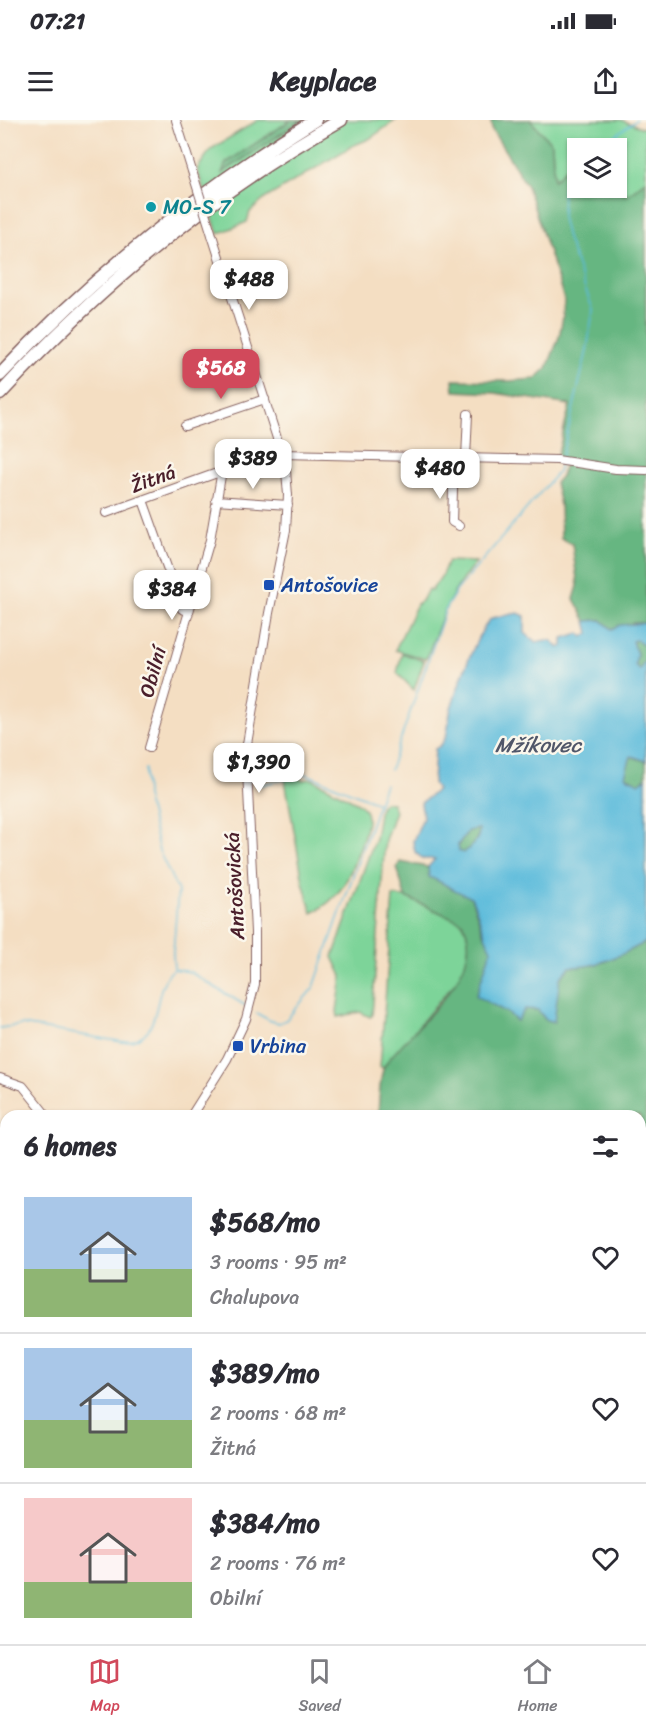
<!DOCTYPE html>
<html lang="en">
<head>
<meta charset="utf-8">
<style>
	:root { --surface:#fff; --page:#f7f7f7; --text:#2b2b33; --muted:#7c7c81; --line:#e1e1e2; --accent:#d1495b }
	body { margin:0; font-family:Sriracha,sans-serif; background:var(--page); color:var(--text); height:100vh; display:flex; flex-direction:column; font-size:22px; white-space:nowrap }
	* { box-sizing:border-box; margin:0 }
	p { font-size:20px; color:var(--muted) }
	.icon { flex:none; width:33px; height:33px; fill:none; stroke:currentColor; stroke-width:2; stroke-linecap:round; stroke-linejoin:round }
	.map { position:relative; flex:1; overflow:hidden }
	.drawer { position:absolute; left:0px; top:990px; width:646px; height:534px; display:flex; flex-direction:column; background:var(--surface); border-radius:18px 18px 0 0; box-shadow:0 2px 4px #0004 }
	.drawer>* { flex:none }
	.buttons { position:absolute; left:567px; top:18px; display:grid; gap:12px }
	.buttons a { display:grid; place-items:center; width:60px; height:60px; border-radius:0px; background:var(--surface); box-shadow:0 2px 4px #0004; font-size:30px }
	.price { position:absolute; translate:-50% -51px; padding:0 14px; border-radius:12px; background:#fff; color:#222; font-size:20px; line-height:39px; filter:drop-shadow(0 2px 3px #0008) }
	.price::after { content:''; position:absolute; left:50%; top:36px; width:18px; height:14px; margin-left:-9px; background:inherit; clip-path:polygon(0 0,100% 0,50% 100%) }
	.price.current { background:var(--accent); color:#fff }
	ul { padding:0; list-style:none }
	li { display:flex; align-items:center; gap:18px; height:150px; padding:0 24px }
	li+li { border-top:2px solid var(--line) }
	li span { display:grid; place-items:center; flex:none; width:168px; height:120px; border-radius:0px; color:#555 }
	li>.icon { margin-inline-start:auto }
	span .icon { width:72px; height:72px; fill:#fffc; stroke-width:1 }
	li b { font-size:26px }
	h2 { display:flex; justify-content:space-between; align-items:center; height:72px; padding:0 24px; font-size:26px }
	.status { display:flex; justify-content:space-between; align-items:center; height:42px; padding:0 30px; background:var(--surface); direction:ltr }
	.status svg { height:16px; fill:currentColor }
	header { display:flex; justify-content:space-between; align-items:center; height:78px; padding:0 24px; background:var(--surface); font-size:27px; font-weight:700 }
	.tabs { display:flex; justify-content:space-around; align-items:center; height:84px; border-top:2px solid var(--line); background:var(--surface); font-size:16px; color:var(--muted) }
	.tabs a { display:grid; justify-items:center; gap:3px }
	.tabs .current { color:var(--accent) }
	.map>svg:first-child { display:block }
</style>
</head>
<body>
<div class="status"><b>07:21</b><svg viewBox="0 0 49 12"><path d="M0 12V9h3v3zM5 12V6h3v6zM10 12V3h3v9zM15 12V0h3v12zM26 1h20v11H26zM47 4h2v5h-2z"/></svg></div>
<header><svg class="icon" aria-label="menu" viewBox="0 0 24 24"><path d="M4 6h16M4 12h16M4 18h16"/></svg>Keyplace<svg class="icon" aria-label="share" viewBox="0 0 24 24"><path d="M12 15V3M7 8l5-5 5 5M5 13v7h14v-7"/></svg></header>
<div class="map">
<svg width="646" height="1524" viewBox="0 0 646 1524">
	<rect width="100%" height="100%" fill="#fbf7ec"/>
	<filter id="ink" filterUnits="userSpaceOnUse"><feTurbulence type="fractalNoise" baseFrequency=".0167" numOctaves="2"/><feDisplacementMap in="SourceGraphic" scale="12" xChannelSelector="R" yChannelSelector="G"/><feConvolveMatrix kernelMatrix="1 2 1 2 8 2 1 2 1" color-interpolation-filters="sRGB"/></filter>
	<filter id="wash" filterUnits="userSpaceOnUse"><feTurbulence type="fractalNoise" baseFrequency=".008" numOctaves="4" result="noise"/><feDisplacementMap in="SourceGraphic" scale="24" xChannelSelector="R" yChannelSelector="G"/><feGaussianBlur stdDeviation="1.35" result="paint"/><feColorMatrix in="noise" values="0 0 0 0 0 0 0 0 0 0 0 0 0 0 0 0 0 1.4 0 .05"/><feComposite in="paint" operator="in"/></filter>
	<g filter="url(#wash)">
		<rect width="100%" height="100%" fill="#f4dec2"/>
		<!-- green -->
		<path fill="#7dd499" stroke="#647a62" stroke-width="1.5" d="M 258,0 L 291,0 L 227,43 L 223,52 L 302,0 L 396,0 L 369,19 L 352,26 L 266,78 L 250,92 L 247,102 L 218,114 L 197,49 L 211,29 Z
			M 530,0 L 621,0 L 643,8 L 646,6 L 646,60 L 628,75 L 615,68 L 616,28 L 603,28 L 598,17 L 586,28 L 578,28 L 577,37 L 554,61 L 552,24 Z
			M 448,441 L 476,442 C 448,475 442,498 427,537 L 425,539 L 395,530 L 417,484 L 423,479 L 428,469 L 431,471 L 441,457 Z
			M 402,533 L 424,541 L 414,570 L 397,553 Z
			M 299,658 L 302,660 L 312,659 L 358,683 C 364,687 367,691 367,698 C 368,711 349,759 341,769 C 333,780 324,787 312,793 L 303,762 L 285,660 Z
			M 384,682 L 392,683 L 395,691 L 385,720 L 372,896 L 370,897 L 360,892 L 338,897 L 337,891 L 342,856 L 333,837 L 375,718 L 380,687 Z
			M 393,776 L 405,777 L 462,802 L 467,811 L 469,824 L 467,839 L 457,860 L 383,948 L 380,947 Z
			M 646,1354 L 646,1455 L 641,1473 L 640,1372 Z
			M 579,1518 L 625,1518 L 623,1524 L 575,1524 Z"/>
		<!-- forest -->
		<path fill="#66b681" stroke="#586a56" stroke-width="1.5" d="M 291,0 L 302,0 L 222,53 L 226,43 Z
			M 491,0 L 530,0 L 552,24 L 554,60 L 577,37 L 578,68 L 615,68 L 628,75 L 646,60 L 646,503 L 633,503 L 612,509 L 601,500 L 586,501 L 574,479 L 578,466 L 572,424 L 561,418 L 560,385 L 555,363 L 561,356 L 565,344 L 556,341 L 570,285 L 495,273 L 454,271 L 453,260 L 508,261 L 535,259 L 547,248 L 559,217 L 563,197 L 564,180 L 560,166 L 527,66 L 492,10 Z
			M 636,520 L 646,527 L 646,541 L 643,543 L 640,550 L 634,545 L 637,534 L 632,521 Z
			M 630,636 L 646,641 L 646,658 L 639,663 L 625,656 Z
			M 479,709 C 480,720 471,726 464,733 L 458,731 L 458,725 L 468,711 Z
			M 400,742 L 428,747 L 430,757 C 445,763 456,772 471,777 L 483,812 L 492,830 L 477,876 L 508,893 L 517,900 L 525,889 L 538,889 L 545,899 L 556,876 L 560,858 L 570,846 C 598,849 622,834 646,822 L 646,1011 L 641,1023 L 640,996 L 378,996 C 379,984 379,955 385,945 C 409,909 492,851 462,802 L 405,777 L 397,747 Z
			M 646,1132 L 646,1354 L 641,1372 L 640,1160 Z
			M 6,1328 L 6,1420 L 0,1430 L 0,1333 Z
			M 646,1455 L 646,1524 L 623,1524 L 625,1518 L 640,1518 L 641,1474 Z
			M 349,1518 L 512,1518 L 507,1524 L 347,1524 Z"/>
		<!-- water -->
		<path fill="#5cbbdb" stroke="#536d83" stroke-width="1.5" fill-rule="evenodd" d="M 518,493 L 525,496 L 525,513 L 536,522 C 548,519 552,518 559,528 L 563,526 L 563,518 L 579,513 L 583,517 L 589,513 L 586,501 L 601,500 L 612,509 L 620,505 L 646,503 L 646,527 L 636,520 L 632,521 L 637,534 L 635,545 L 640,550 L 643,543 L 646,541 L 646,641 L 631,636 L 625,656 L 639,663 L 646,658 L 646,822 C 621,835 598,848 570,847 L 560,858 L 554,902 L 545,899 L 538,890 L 525,889 L 517,901 L 508,893 L 476,876 L 491,830 C 483,813 479,795 471,777 C 455,772 445,763 429,757 L 428,747 L 435,739 L 423,739 L 415,732 L 413,721 L 423,698 L 421,683 L 437,670 L 433,663 L 435,629 C 451,621 447,602 451,588 C 458,567 477,510 492,498 ZM 479,709 C 480,720 471,726 464,733 L 459,731 L 458,725 L 468,711 Z
			M 646,1011 L 646,1132 L 641,1160 L 640,1023 Z
			M 6,1420 L 6,1518 L 200,1518 L 204,1524 L 0,1524 L 0,1430 Z
			M 242,1518 L 349,1518 L 347,1524 L 234,1524 Z
			M 512,1518 L 550,1518 L 547,1524 L 507,1524 Z"/>
		<g fill="none" stroke-linecap="round" stroke-linejoin="round">
			<!-- stream -->
			<path stroke="#5cbbdb" stroke-width="1.5" d="M 598,28 L 636,0
				M 562,336 L 587,230 L 593,190 L 567,118 L 562,97 L 563,70 L 566,61 L 578,49
				M 145,649 L 146,676 L 159,731 L 178,771 L 173,833 L 174,849
				M 390,650 L 447,486 L 457,470 L 558,352 L 560,344
				M 260,665 L 306,654 L 378,683
				M 256,893 L 271,901 L 279,903 L 286,900 L 314,867 L 385,664
				M 0,908 L 22,905 L 123,922 C 168,919 148,869 174,849 L 190,852 L 246,886"/>
		</g>
	</g>
	<g filter="url(#ink)">
		<g fill="none" stroke-linecap="round" stroke-linejoin="round">
			<defs>
				<path id="minor" d="M 176,0 L 192,51
					M 185,306 L 265,279
					M 282,334 L 557,340 L 616,349 L 646,350
					M 454,338 L 452,402 L 459,406
					M 466,338 L 468,294
					M 143,380 L 182,489 L 188,491
					M 216,380 L 288,385
					M 106,393 L 217,353 L 221,356 L 210,420 L 149,628
					M 0,958 L 23,966 L 47,996
					M 191,996 L 227,939 L 246,899 L 255,864 L 255,812 L 246,630 L 269,493 L 286,410 L 288,375 L 286,351 L 282,334 L 212,115
					M 0,1081 L 6,1076
					M 0,1159 L 6,1154"/>
				<path id="highway" d="M 0,255 C 93,156 199,71 315,0
					M 0,274 C 98,168 214,71 341,0"/>
			</defs>
			<!-- minor casing -->
			<use href="#minor" stroke="#866260" stroke-width="10"/>
			<!-- highway casing -->
			<use href="#highway" stroke="#866260" stroke-width="15"/>
			<!-- minor -->
			<use href="#minor" stroke="#fff" stroke-width="8"/>
			<!-- highway -->
			<use href="#highway" stroke="#fff" stroke-width="12"/>
			<defs>
				<path id="minor-bridge" d="M 192,51 L 212,115"/>
			</defs>
			<!-- minor-bridge casing -->
			<use href="#minor-bridge" stroke="#866260" stroke-width="10" stroke-linecap="butt"/>
			<!-- minor-bridge -->
			<use href="#minor-bridge" stroke="#fff" stroke-width="8"/>
		</g>
	</g>
	<!-- markers -->
	<circle fill="#0f9aa8" stroke="#fbf7ec" stroke-width="2" cx="151" cy="87" r="6"/>
	<g fill="#1a4fb4" stroke="#fbf7ec" stroke-width="2">
		<rect x="263" y="459" width="12" height="12" rx="3"/>
		<rect x="232" y="920" width="12" height="12" rx="3"/>
	</g>
	<g text-anchor="middle" dominant-baseline="central" stroke-width="5" stroke-linejoin="round" paint-order="stroke">
		<!-- culture labels -->
		<g font-size="20" fill="#0d838f" stroke="#fbf7ec" text-anchor="start">
			<text x="163" y="87">MO-S 7</text>
		</g>
		<!-- street labels -->
		<g font-size="20" fill="#4a1f2b" stroke="#fbf7ec">
			<text transform="translate(153 359) rotate(-20)">Žitná</text>
			<text transform="translate(153 552) rotate(-74)">Obilní</text>
			<text transform="translate(235 766) rotate(-93)">Antošovická</text>
		</g>
		<!-- transit labels -->
		<g font-size="20" fill="#164399" stroke="#fbf7ec" text-anchor="start">
			<text x="281" y="465">Antošovice</text>
			<text x="250" y="926">Vrbina</text>
		</g>
		<!-- water labels -->
		<g font-size="21" font-style="italic" fill="#505669" stroke="#fbf7ec">
			<text x="538" y="625">Mžíkovec</text>
		</g>
	</g>
</svg>
<div class="buttons">
<a><svg class="icon" aria-label="layers" viewBox="0 0 24 24"><path d="M12 4l9 5-9 5-9-5zM3 14l9 5 9-5"/></svg></a>
</div>
<b class="price" style="left:249px;top:191px">$488</b>
<b class="price current" style="left:221px;top:280px">$568</b>
<b class="price" style="left:253px;top:370px">$389</b>
<b class="price" style="left:440px;top:380px">$480</b>
<b class="price" style="left:172px;top:501px">$384</b>
<b class="price" style="left:259px;top:674px">$1,390</b>
<section class="drawer">
<h2>6 homes<svg class="icon" aria-label="filters" viewBox="0 0 24 24"><path d="M4 7h16M4 17h16"/><circle cx="9" cy="7" r="2"/><circle cx="15" cy="17" r="2"/></svg></h2>
<ul>
<li><span style="background:linear-gradient(#a9c7e8 60%,#8fb573 0)"><svg class="icon" aria-label="home" viewBox="0 0 24 24"><path d="M3 11l9-7 9 7M6 9v11h12V9"/></svg></span><div><b>$568/mo</b><p>3 rooms · 95 m²</p><p>Chalupova</p></div><svg class="icon" aria-label="heart" viewBox="0 0 24 24"><path d="M12 20l-8-8c-3-5 5-10 8-4 3-6 11-1 8 4z"/></svg></li>
<li><span style="background:linear-gradient(#a9c7e8 60%,#8fb573 0)"><svg class="icon" aria-label="home" viewBox="0 0 24 24"><path d="M3 11l9-7 9 7M6 9v11h12V9"/></svg></span><div><b>$389/mo</b><p>2 rooms · 68 m²</p><p>Žitná</p></div><svg class="icon" aria-label="heart" viewBox="0 0 24 24"><path d="M12 20l-8-8c-3-5 5-10 8-4 3-6 11-1 8 4z"/></svg></li>
<li><span style="background:linear-gradient(#f6c9c9 70%,#8fb573 0)"><svg class="icon" aria-label="home" viewBox="0 0 24 24"><path d="M3 11l9-7 9 7M6 9v11h12V9"/></svg></span><div><b>$384/mo</b><p>2 rooms · 76 m²</p><p>Obilní</p></div><svg class="icon" aria-label="heart" viewBox="0 0 24 24"><path d="M12 20l-8-8c-3-5 5-10 8-4 3-6 11-1 8 4z"/></svg></li>
</ul>
</section>
</div>
<nav class="tabs">
<a class="current"><svg class="icon" aria-label="map" viewBox="0 0 24 24"><path d="M3 6l6-2 6 2 6-2v14l-6 2-6-2-6 2zM9 4v14M15 6v14"/></svg>Map</a>
<a><svg class="icon" aria-label="saved" viewBox="0 0 24 24"><path d="M7 4h10v16l-5-4-5 4z"/></svg>Saved</a>
<a><svg class="icon" aria-label="home" viewBox="0 0 24 24"><path d="M3 11l9-7 9 7M6 9v11h12V9"/></svg>Home</a>
</nav>
</body>
</html>
